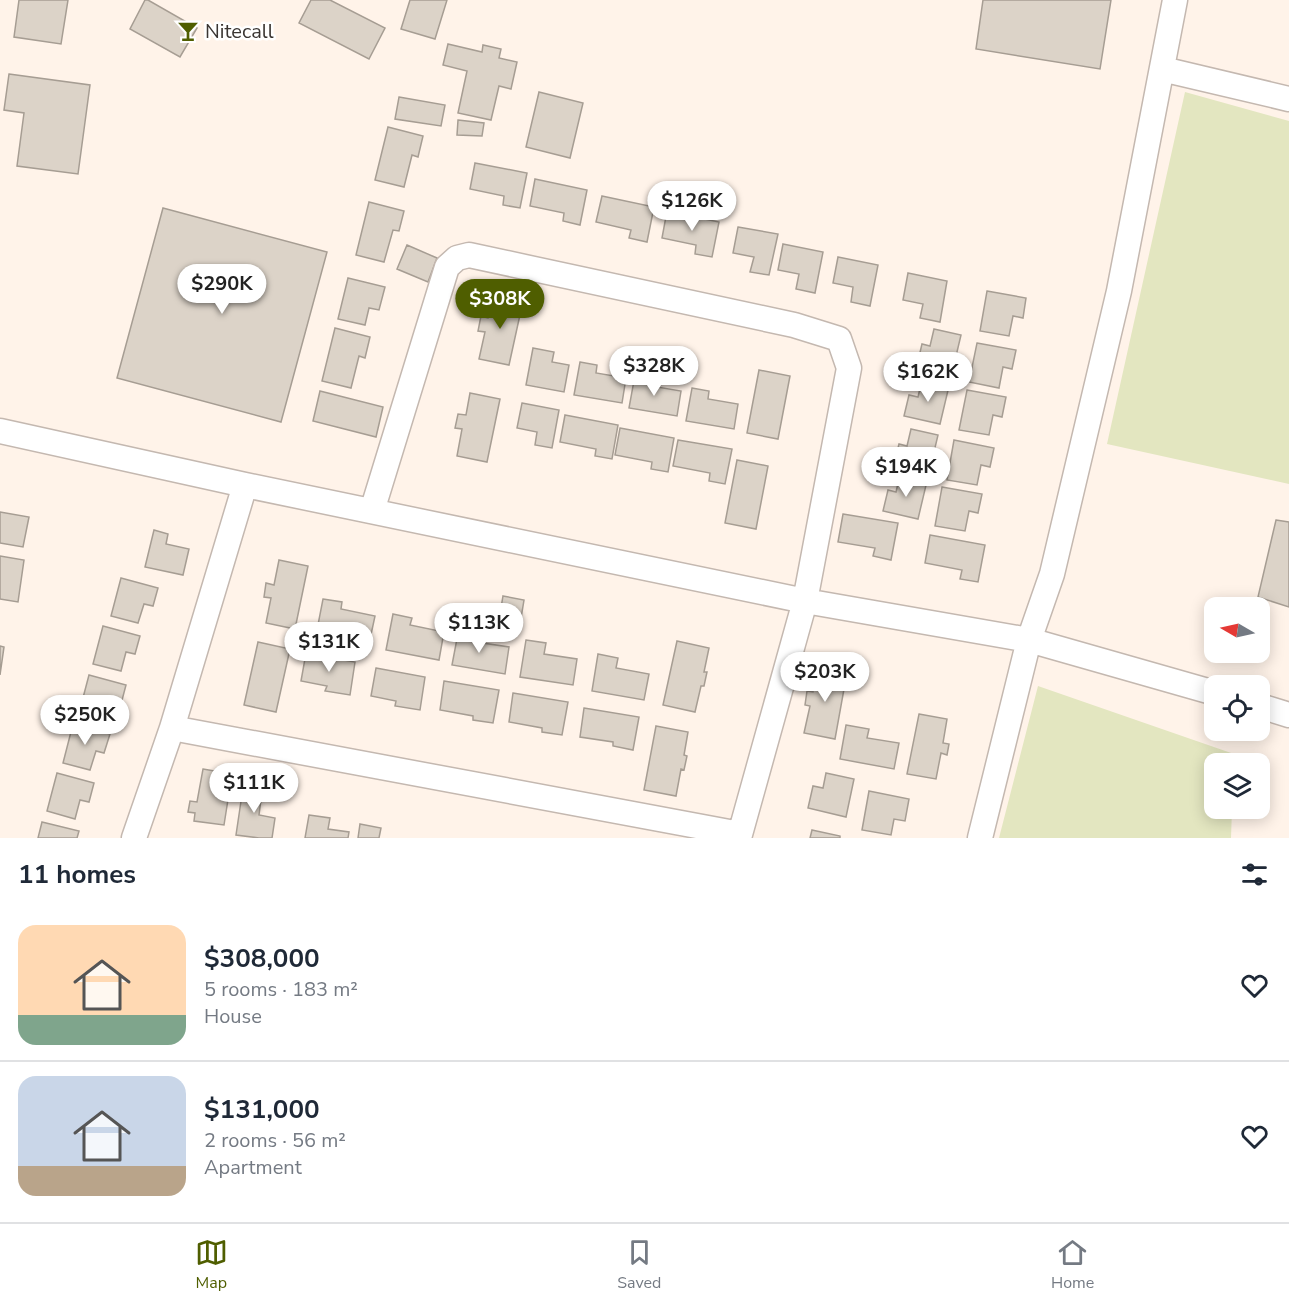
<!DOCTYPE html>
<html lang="en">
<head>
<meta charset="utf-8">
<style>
	:root { --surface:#fff; --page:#f2f2f3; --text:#1f2937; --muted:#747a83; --line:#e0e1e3; --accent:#4f5e00 }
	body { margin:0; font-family:"Nunito Sans",sans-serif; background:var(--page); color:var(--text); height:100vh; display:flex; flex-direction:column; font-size:22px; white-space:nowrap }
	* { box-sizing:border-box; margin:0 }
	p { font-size:20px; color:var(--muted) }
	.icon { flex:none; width:33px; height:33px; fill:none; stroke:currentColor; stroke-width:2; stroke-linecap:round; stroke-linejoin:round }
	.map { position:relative; height:838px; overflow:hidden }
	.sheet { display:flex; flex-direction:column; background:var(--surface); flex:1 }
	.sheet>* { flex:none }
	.needle { width:39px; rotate:279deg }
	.buttons { position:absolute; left:1204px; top:597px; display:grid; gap:12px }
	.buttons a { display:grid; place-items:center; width:66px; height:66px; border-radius:12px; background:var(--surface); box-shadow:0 3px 15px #0003; font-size:30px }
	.price { position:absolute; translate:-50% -51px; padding:0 14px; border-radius:21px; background:#fff; color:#222; font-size:20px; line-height:39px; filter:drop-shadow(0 2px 3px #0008) }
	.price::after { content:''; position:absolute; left:50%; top:36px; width:18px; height:14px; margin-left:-9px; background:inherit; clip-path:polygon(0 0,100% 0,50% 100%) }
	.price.on { background:var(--accent); color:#fff }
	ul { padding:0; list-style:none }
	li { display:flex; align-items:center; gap:18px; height:150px; padding:0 18px }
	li+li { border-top:2px solid var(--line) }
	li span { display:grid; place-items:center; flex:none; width:168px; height:120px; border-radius:18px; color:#555 }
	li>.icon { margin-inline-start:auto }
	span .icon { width:72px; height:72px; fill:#fffc; stroke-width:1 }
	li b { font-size:26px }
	h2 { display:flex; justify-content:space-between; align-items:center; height:72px; padding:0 18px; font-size:26px }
	.tab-bar { display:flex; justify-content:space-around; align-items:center; height:84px; border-top:2px solid var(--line); background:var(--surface); font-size:16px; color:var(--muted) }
	.tab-bar a { display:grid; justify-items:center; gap:3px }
	.tab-bar .on { color:var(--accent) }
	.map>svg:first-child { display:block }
</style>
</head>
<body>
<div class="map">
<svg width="1289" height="838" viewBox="0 0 1289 838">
	<rect width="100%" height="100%" fill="#fff3e9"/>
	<!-- green -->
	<path fill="#e3e6c0" d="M 1185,92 L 1289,121 L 1289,484 L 1107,444 Z
		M 1038,686 L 1234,754 L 1234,763 L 1215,764 L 1215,808 L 1232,809 L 1231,838 L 999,838 Z"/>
	<!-- building -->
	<path fill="#dcd3c8" stroke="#a69d93" stroke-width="1.5" d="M 19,0 L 68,0 L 61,44 L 14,37 Z
		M 145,0 L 148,0 L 197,28 L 180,57 L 130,29 Z
		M 311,0 L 330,0 L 385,28 L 369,59 L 299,23 Z
		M 410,0 L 447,0 L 435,39 L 401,29 Z
		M 983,0 L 1111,0 L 1100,69 L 976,49 Z
		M 448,44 L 482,52 L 483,45 L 501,49 L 499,58 L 517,62 L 511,89 L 499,86 L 491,120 L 458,113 L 467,71 L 443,65 Z
		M 9,74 L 90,85 L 78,174 L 17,166 L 24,113 L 4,110 Z
		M 539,92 L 583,103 L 570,158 L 526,147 Z
		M 399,97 L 445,105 L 441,126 L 395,119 Z
		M 458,120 L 484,123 L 482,136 L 457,135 Z
		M 388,127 L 423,136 L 418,157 L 412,155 L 404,187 L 375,180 Z
		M 475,163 L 527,173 L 520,208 L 503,205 L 504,196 L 470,189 Z
		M 535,179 L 587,190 L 580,225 L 563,221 L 564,213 L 530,206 Z
		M 602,196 L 654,207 L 647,242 L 629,238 L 631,230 L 596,222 Z
		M 369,202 L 404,211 L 399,231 L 393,230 L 384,262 L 356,255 Z
		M 163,208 L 327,252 L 281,422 L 117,378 Z
		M 667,211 L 719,222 L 712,257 L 695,254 L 696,245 L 662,238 Z
		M 738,227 L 778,234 L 769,275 L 750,272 L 754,257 L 733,253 Z
		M 783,244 L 823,252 L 815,293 L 796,289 L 799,274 L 778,270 Z
		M 407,245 L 437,258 L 428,282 L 397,269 Z
		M 838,257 L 878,265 L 870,306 L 851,302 L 853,287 L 833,283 Z
		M 908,273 L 947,281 L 940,322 L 920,318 L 923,304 L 903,300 Z
		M 348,278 L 385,287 L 379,310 L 369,308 L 365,325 L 338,319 Z
		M 987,291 L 1026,298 L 1023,318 L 1013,316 L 1009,336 L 980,331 Z
		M 493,295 L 523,301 L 509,365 L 479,359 L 485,332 L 478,331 L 481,316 L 488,318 Z
		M 335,328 L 370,337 L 365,358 L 359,356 L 351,388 L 322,381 Z
		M 934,329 L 961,335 L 952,373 L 917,365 L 922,344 L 930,346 Z
		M 977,343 L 1016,350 L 1012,369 L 1003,367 L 999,388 L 969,382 Z
		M 533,348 L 554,352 L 552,362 L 569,365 L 564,392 L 526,385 Z
		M 580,362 L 597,365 L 596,373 L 626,378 L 622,403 L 574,395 Z
		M 759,370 L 790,376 L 778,439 L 747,433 Z
		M 635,375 L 653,378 L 651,386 L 681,391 L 677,416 L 629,408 Z
		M 922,380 L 949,386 L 940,424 L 904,416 L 909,395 L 918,397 Z
		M 692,388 L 709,391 L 708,399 L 738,404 L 734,429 L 686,421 Z
		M 967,390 L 1006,397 L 1002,417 L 993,415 L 989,435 L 959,430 Z
		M 320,391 L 383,407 L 376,437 L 313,421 Z
		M 470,393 L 500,399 L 487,462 L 457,456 L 462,429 L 455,428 L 458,414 L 466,415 Z
		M 522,403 L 559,410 L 552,448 L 535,445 L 537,432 L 517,428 Z
		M 565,415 L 618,425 L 612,459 L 595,456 L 596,449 L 560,442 Z
		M 620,428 L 674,438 L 668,472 L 651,469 L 652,462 L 615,455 Z
		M 911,429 L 938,435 L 929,473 L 894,464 L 899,444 L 907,446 Z
		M 678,440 L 732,449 L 725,484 L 709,481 L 710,473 L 673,466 Z
		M 954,440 L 994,448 L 990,467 L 981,465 L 977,485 L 947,480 Z
		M 737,460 L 768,466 L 756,529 L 725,523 Z
		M 900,475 L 927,481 L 918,519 L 883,511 L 888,490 L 896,492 Z
		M 942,487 L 982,494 L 978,513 L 969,511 L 965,531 L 935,526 Z
		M 0,512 L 29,517 L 23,547 L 0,543 Z
		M 843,514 L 898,523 L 891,560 L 873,556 L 875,548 L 838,542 Z
		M 1276,520 L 1289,522 L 1289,607 L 1258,597 Z
		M 154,530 L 168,534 L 166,544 L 189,549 L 183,575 L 145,567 Z
		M 930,535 L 985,545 L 978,582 L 960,579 L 962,570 L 925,563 Z
		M 0,556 L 24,560 L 18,602 L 0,599 Z
		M 279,560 L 308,566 L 295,629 L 266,623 L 271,598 L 264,597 L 266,583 L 274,585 Z
		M 121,578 L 158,588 L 153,606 L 144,604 L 138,623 L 111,616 Z
		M 503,596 L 524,600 L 520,624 L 499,620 Z
		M 323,599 L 342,602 L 341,609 L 375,616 L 369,644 L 316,635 Z
		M 393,614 L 412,618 L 410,625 L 444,632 L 439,660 L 386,650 Z
		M 103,626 L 140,636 L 135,654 L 126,652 L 121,671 L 93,664 Z
		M 459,628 L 478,631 L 476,642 L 509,647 L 505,674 L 452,665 Z
		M 526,640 L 546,643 L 544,654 L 577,659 L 573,685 L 520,677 Z
		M 677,641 L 709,648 L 704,672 L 707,672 L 704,686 L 701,686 L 695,712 L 663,705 Z
		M 258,642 L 290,649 L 276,712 L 244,705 Z
		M 0,646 L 4,647 L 0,675 Z
		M 306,653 L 355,662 L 350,695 L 325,691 L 327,686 L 301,681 Z
		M 598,654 L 618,658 L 616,668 L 649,674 L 644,700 L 592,691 Z
		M 826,665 L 840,667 L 838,676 L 846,678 L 835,739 L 804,733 L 810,706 L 805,705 L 807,691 L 813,692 L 816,672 L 824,673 Z
		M 376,668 L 425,677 L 420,710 L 395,706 L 396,701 L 371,696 Z
		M 89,675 L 126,685 L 121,704 L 112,701 L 107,721 L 79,713 Z
		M 444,681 L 499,690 L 493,723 L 473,720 L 473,716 L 440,710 Z
		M 513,693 L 568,702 L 562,735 L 542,732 L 542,728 L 509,722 Z
		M 584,708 L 639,717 L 633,750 L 613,746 L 613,742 L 580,737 Z
		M 919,714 L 947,719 L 943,743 L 949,744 L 947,755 L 941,753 L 936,779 L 907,774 Z
		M 73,724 L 110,734 L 104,753 L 96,751 L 90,770 L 63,763 Z
		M 846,725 L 869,729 L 867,738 L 899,743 L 894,769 L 840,759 Z
		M 656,726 L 688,732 L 684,755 L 687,756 L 684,770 L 681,769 L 676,796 L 644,790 Z
		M 203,769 L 232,774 L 224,825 L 194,821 L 195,813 L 188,812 L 190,801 L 197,802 Z
		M 57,773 L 94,783 L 89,802 L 80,800 L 75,819 L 47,811 Z
		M 826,773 L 854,779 L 846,817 L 808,808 L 813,786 L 823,788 Z
		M 244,781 L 263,784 L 259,815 L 275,818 L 272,838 L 259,838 L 236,835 Z
		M 869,791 L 909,799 L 905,821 L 894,819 L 891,835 L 862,830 Z
		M 309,815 L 330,818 L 328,829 L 349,832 L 348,838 L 305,838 Z
		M 42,822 L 79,831 L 77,838 L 38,838 Z
		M 360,824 L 381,828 L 379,838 L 358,838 Z
		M 812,830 L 840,836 L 840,838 L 810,838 Z"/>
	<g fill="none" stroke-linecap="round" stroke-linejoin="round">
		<defs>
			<path id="minor" d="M 1162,69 L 1289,99
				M 0,431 L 245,485 L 805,601 L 1029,640 L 1215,693
				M 372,511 L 447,267 L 457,258 L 469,255 L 794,325 L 839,339 L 849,368 L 805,601 L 739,838
				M 1260,706 L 1289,715
				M 172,728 L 740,834
				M 134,838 L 172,728 L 245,485
				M 980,838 L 1029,640 L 1052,574 L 1119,291 L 1175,0"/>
		</defs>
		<!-- minor casing -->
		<use href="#minor" stroke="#c4b8b0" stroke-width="27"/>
		<!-- minor -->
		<use href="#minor" stroke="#fff" stroke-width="24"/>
	</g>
	<!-- icons -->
	<defs>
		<symbol id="bar-bare" viewBox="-9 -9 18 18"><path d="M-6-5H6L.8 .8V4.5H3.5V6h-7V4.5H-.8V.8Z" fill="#4f5e00" stroke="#fff" stroke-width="2.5" paint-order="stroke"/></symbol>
	</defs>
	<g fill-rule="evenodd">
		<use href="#bar-bare" x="173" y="16" width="30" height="30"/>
	</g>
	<g text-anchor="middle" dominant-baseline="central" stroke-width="5" stroke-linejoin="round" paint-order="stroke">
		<!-- poi labels -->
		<g font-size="20" fill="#3a3532" stroke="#fff" text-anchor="start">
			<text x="205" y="31">Nitecall</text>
		</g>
	</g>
</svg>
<div class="buttons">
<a><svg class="needle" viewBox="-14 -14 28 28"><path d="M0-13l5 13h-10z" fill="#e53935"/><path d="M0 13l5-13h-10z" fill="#747a83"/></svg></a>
<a><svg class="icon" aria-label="locate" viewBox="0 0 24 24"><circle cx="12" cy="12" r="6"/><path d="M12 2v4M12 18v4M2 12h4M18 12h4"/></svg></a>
<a><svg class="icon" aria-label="layers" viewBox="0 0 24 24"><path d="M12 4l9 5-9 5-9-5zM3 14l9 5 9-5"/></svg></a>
</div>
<b class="price" style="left:692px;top:232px">$126K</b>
<b class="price" style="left:222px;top:315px">$290K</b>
<b class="price on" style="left:500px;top:330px">$308K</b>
<b class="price" style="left:654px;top:397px">$328K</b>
<b class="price" style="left:928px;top:403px">$162K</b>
<b class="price" style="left:906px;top:498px">$194K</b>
<b class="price" style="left:479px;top:654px">$113K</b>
<b class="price" style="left:329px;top:673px">$131K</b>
<b class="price" style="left:825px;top:703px">$203K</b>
<b class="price" style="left:85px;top:746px">$250K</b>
<b class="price" style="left:254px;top:814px">$111K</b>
</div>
<section class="sheet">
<h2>11 homes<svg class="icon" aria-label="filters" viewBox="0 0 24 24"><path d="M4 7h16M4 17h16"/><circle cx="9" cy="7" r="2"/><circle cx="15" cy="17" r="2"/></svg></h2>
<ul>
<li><span style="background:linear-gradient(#ffd9b3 75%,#7fa58c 0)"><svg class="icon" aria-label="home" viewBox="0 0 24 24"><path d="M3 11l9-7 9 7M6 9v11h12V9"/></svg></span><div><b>$308,000</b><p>5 rooms · 183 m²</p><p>House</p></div><svg class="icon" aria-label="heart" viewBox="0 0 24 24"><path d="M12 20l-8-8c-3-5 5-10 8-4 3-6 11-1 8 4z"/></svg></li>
<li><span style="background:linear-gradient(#c9d6e8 75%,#b9a48a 0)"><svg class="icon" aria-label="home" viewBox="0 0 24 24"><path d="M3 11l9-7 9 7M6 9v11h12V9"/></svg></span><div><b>$131,000</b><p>2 rooms · 56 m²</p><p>Apartment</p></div><svg class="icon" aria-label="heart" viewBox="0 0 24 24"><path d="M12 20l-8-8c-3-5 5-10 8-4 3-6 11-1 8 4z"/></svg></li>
</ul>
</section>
<nav class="tab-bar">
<a class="on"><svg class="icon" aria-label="map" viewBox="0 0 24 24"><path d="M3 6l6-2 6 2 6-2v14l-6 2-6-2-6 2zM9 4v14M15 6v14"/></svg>Map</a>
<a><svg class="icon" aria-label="saved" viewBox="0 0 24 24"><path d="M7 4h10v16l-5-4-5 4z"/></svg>Saved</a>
<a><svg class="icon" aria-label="home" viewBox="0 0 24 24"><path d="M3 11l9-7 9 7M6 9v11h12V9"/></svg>Home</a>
</nav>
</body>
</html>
